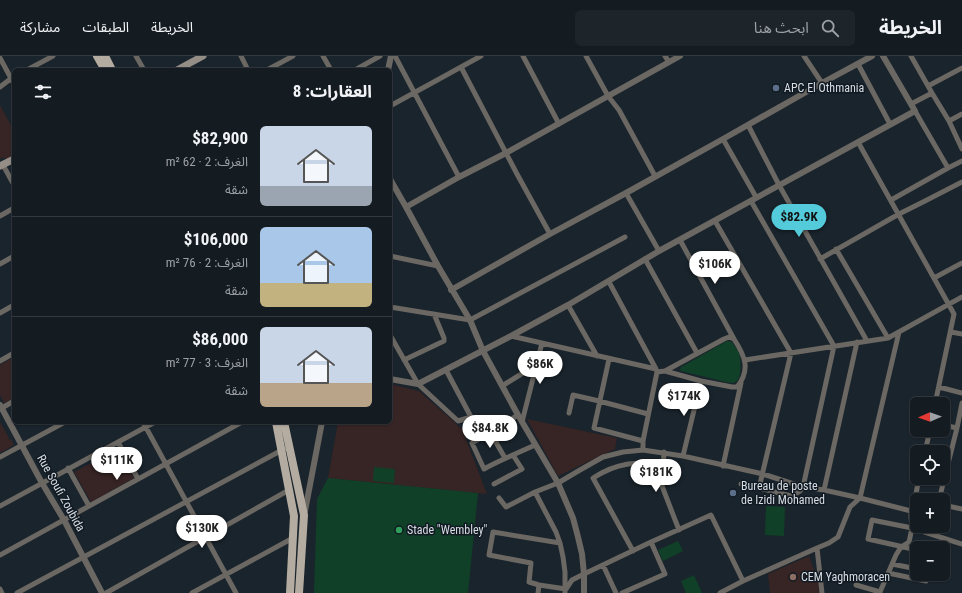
<!DOCTYPE html>
<html lang="ar">
<head>
<meta charset="utf-8">
<style>
	:root { --surface:#141b21; --page:#1d242a; --text:#f1f3f6; --muted:#9da1a5; --line:#33393f; --accent:#53cbda }
	body { margin:0; font-family:"Roboto Condensed","Noto Sans Arabic",sans-serif; background:var(--page); color:var(--text); direction:rtl; height:100vh; display:flex; flex-direction:column; font-size:15px; white-space:nowrap }
	* { box-sizing:border-box; margin:0 }
	p { font-size:13px; color:var(--muted) }
	.icon { flex:none; width:22px; height:22px; fill:none; stroke:currentColor; stroke-width:2; stroke-linecap:round; stroke-linejoin:round }
	.map { position:relative; flex:1; overflow:hidden; direction:ltr }
	.details { position:absolute; left:12px; top:12px; width:380px; height:356px; display:flex; flex-direction:column; background:var(--surface); border-radius:6px; box-shadow:0 1px 3px #0004,0 0 0 1px var(--line); direction:rtl }
	.details>* { flex:none }
	.needle { width:26px; rotate:268deg }
	.fabs { position:absolute; left:910px; top:341px; display:grid; gap:8px }
	.fabs a { display:grid; place-items:center; width:40px; height:40px; border-radius:6px; background:var(--surface); box-shadow:0 1px 3px #0004,0 0 0 1px var(--line); font-size:20px }
	.price { position:absolute; translate:-50% -34px; padding:0 9px; border-radius:14px; background:#fff; color:#222; font-size:13px; line-height:26px; filter:drop-shadow(0 1px 2px #0008) }
	.price::after { content:''; position:absolute; left:50%; top:24px; width:12px; height:9px; margin-left:-6px; background:inherit; clip-path:polygon(0 0,100% 0,50% 100%) }
	.price.current { background:var(--accent); color:#111 }
	ul { padding:0; list-style:none }
	li { display:flex; align-items:center; gap:12px; height:100px; padding:0 20px }
	li+li { border-top:1px solid var(--line) }
	li span { display:grid; place-items:center; flex:none; width:112px; height:80px; border-radius:6px; color:#555 }
	li>.icon { margin-inline-start:auto }
	span .icon { width:48px; height:48px; fill:#fffc; stroke-width:1 }
	li b { font-size:17px }
	h2 { display:flex; justify-content:space-between; align-items:center; height:48px; padding:0 20px; font-size:17px }
	header { display:flex; align-items:center; gap:24px; box-sizing:border-box; height:56px; padding:0 20px; background:var(--surface); border-bottom:1px solid var(--line) }
	header strong { font-size:19px }
	nav { display:flex; gap:22px; margin-inline-start:auto; font-size:14px }
	.search { width:280px; height:36px; background:var(--page); display:flex; align-items:center; gap:10px; box-sizing:border-box; padding:0 14px; border-radius:6px; color:var(--muted); font-size:15px }
	.map>svg:first-child { display:block }
</style>
</head>
<body>
<header>
<strong>الخريطة</strong>
<div class="search"><svg class="icon" aria-label="search" viewBox="0 0 24 24"><circle cx="10" cy="10" r="6"/><path d="M15 15l6 6"/></svg>ابحث هنا</div>
<nav><a>الخريطة</a><a>الطبقات</a><a>مشاركة</a></nav>
</header>
<div class="map">
<svg width="962" height="537" viewBox="0 0 962 537">
	<rect width="100%" height="100%" fill="#1a242c"/>
	<!-- education -->
	<path fill="#372424" d="M 0,49 L 14,75 L 14,99 L 7,104 L 3,101 L 0,103 Z
		M 14,301 L 14,342 L 4,347 L 0,339 L 0,309 Z
		M 390,328 L 419,335 L 462,373 L 487,438 L 328,422 L 338,366 L 390,366 Z
		M 527,363 L 617,382 L 615,393 L 558,420 Z
		M 0,366 L 9,382 L 8,383 L 9,384 L 11,383 L 14,389 L 0,397 Z
		M 118,393 L 134,422 L 91,446 L 74,416 Z
		M 809,500 L 818,525 L 819,537 L 770,537 L 768,518 Z"/>
	<!-- green -->
	<path fill="#104027" d="M 727,285 L 732,286 C 734,289 737,293 739,297 C 741,303 742,322 736,326 C 734,327 732,327 730,327 L 681,315 L 680,313 L 681,311 Z
		M 374,411 L 395,413 L 394,427 L 373,425 Z
		M 328,422 L 478,437 L 468,537 L 314,537 L 317,443 Z
		M 766,450 L 785,451 L 784,480 L 765,479 Z
		M 678,485 L 683,495 L 663,505 L 658,494 Z
		M 694,519 L 702,537 L 686,537 L 681,525 Z"/>
	<g fill="none" stroke-linecap="round" stroke-linejoin="round">
		<!-- minor -->
		<path stroke="#6b6762" stroke-width="5" d="M 136,0 L 144,14
			M 241,0 L 248,14
			M 323,0 L 331,14
			M 395,0 L 459,121
			M 523,0 L 559,68
			M 586,0 L 608,40 L 619,54 L 655,120
			M 665,0 L 669,6
			M 804,0 L 822,27
			M 0,2 L 14,28
			M 858,8 L 890,68
			M 461,11 L 517,118 L 550,178
			M 27,14 L 53,0
			M 267,14 L 293,0
			M 355,14 L 380,0
			M 928,30 L 962,12
			M 0,31 L 13,21
			M 932,37 L 949,65 L 962,93
			M 911,48 L 932,37 L 911,0
			M 390,50 L 481,0
			M 949,65 L 962,58
			M 748,69 L 779,129 L 867,285
			M 723,83 L 756,141
			M 858,86 L 954,258 L 935,348
			M 3,109 L 14,129
			M 948,112 L 962,105
			M 626,137 L 659,195
			M 891,144 L 948,112 L 915,55
			M 0,160 L 14,152
			M 715,165 L 791,297 L 759,432 L 791,440 L 800,435 L 803,431 L 834,290 L 751,145
			M 680,184 L 734,283
			M 836,193 L 888,282
			M 390,200 L 438,210
			M 645,203 L 697,297
			M 820,203 L 899,158 L 925,145 L 962,126
			M 0,208 L 14,200
			M 934,222 L 962,207
			M 609,226 L 656,313
			M 568,249 L 597,300
			M 390,251 L 470,264 L 625,181
			M 0,257 L 14,249
			M 951,276 L 962,278
			M 390,279 L 418,328 L 458,365 L 471,361 L 446,314
			M 511,280 L 656,313 L 657,316 L 665,315 L 724,283 L 729,281 L 734,283 C 745,300 751,314 737,331 L 732,331 L 701,325 L 665,315
			M 609,303 L 594,372 L 643,385
			M 404,304 L 444,285 L 444,282 L 434,258
			M 745,304 L 888,282 L 962,241
			M 0,305 L 14,297
			M 502,330 L 536,309
			M 939,331 L 962,337
			M 0,353 L 14,345
			M 569,357 L 573,339 L 599,345 L 648,358
			M 518,359 L 472,387 L 484,413 C 500,404 518,397 535,389
			M 143,366 L 236,537
			M 522,366 L 542,287
			M 943,369 L 957,372
			M 490,376 L 505,402
			M 118,386 L 138,423
			M 643,394 L 643,385 L 657,316
			M 664,396 L 662,430 L 679,474
			M 925,396 L 930,374
			M 683,400 L 701,325
			M 0,401 L 65,366
			M 723,410 L 741,327
			M 68,412 L 89,450
			M 494,428 L 522,413 L 513,399
			M 741,428 L 759,432
			M 824,434 L 857,286
			M 535,436 L 556,476 L 560,487 L 563,501 L 565,516 L 565,537
			M 499,442 L 506,451 L 535,436 L 558,427 L 580,414 L 603,401 L 623,396 L 643,394 L 683,400 L 763,418 L 803,431 L 824,434 L 860,442 L 911,455
			M 939,444 L 957,372 L 962,347
			M 943,449 L 962,453
			M 0,450 L 155,366
			M 560,487 L 493,476 L 489,499 L 531,507 L 529,526 L 539,529 L 566,533 L 572,524 L 584,518 L 651,486 L 711,459 L 743,525
			M 817,492 L 822,537
			M 917,494 L 868,483 L 872,464 L 912,472 L 962,488
			M 633,495 L 593,422 C 618,406 635,406 663,408
			M 0,499 L 242,366
			M 892,508 L 917,513
			M 603,509 L 616,537
			M 888,517 L 926,525 L 928,518
			M 856,529 L 880,536 L 896,499 L 901,491 L 909,486 L 912,472 L 911,461 L 911,455 L 915,443 L 919,422
			M 0,533 L 2,537
			M 17,537 L 284,393
			M 106,537 L 289,434
			M 192,537 L 293,482
			M 538,537 L 539,529
			M 622,537 L 665,518 L 651,486
			M 720,537 L 743,525 L 817,492 L 829,487 L 838,481 L 850,451 L 860,442 L 899,276"/>
		<!-- tertiary -->
		<path stroke="#6b6762" stroke-width="6" d="M 388,14 L 391,0
			M 390,123 L 406,151 L 438,210 L 470,264 L 483,295 L 518,359 L 558,427 L 573,462 L 578,481 L 582,498 L 584,518 L 584,537
			M 406,151 L 459,121 L 506,97 L 680,0
			M 451,234 L 550,178 L 626,137 L 723,83 L 822,27 L 872,0
			M 390,323 L 418,328 L 511,280 L 568,249 L 659,195 L 915,55 L 883,0
			M 0,349 L 42,427 L 64,464 L 102,537
			M 305,455 L 322,366"/>
		<!-- secondary -->
		<path stroke="#948e86" stroke-width="7" d="M 177,14 L 203,0
			M 0,110 L 14,103"/>
		<!-- primary -->
		<path stroke="#b4aca1" stroke-width="8" d="M 97,0 L 105,14
			M 105,0 L 112,14
			M 276,366 L 294,460 L 290,537
			M 284,366 L 304,459 L 299,537"/>
	</g>
	<!-- markers -->
	<g fill="#5c6f8a" stroke="#111a22" stroke-width="1.5">
		<circle cx="776" cy="32" r="4"/>
		<circle cx="733" cy="437" r="4"/>
	</g>
	<circle fill="#2e9e5b" stroke="#111a22" stroke-width="1.5" cx="399" cy="474" r="4"/>
	<circle fill="#8d6e63" stroke="#111a22" stroke-width="1.5" cx="793" cy="521" r="4"/>
	<g text-anchor="middle" dominant-baseline="central" stroke-width="3" stroke-linejoin="round" paint-order="stroke">
		<!-- poi labels -->
		<g font-size="12" fill="#d7dde3" stroke="#111a22" text-anchor="start">
			<text x="784" y="32">APC El Othmania</text>
			<text x="741" y="430">Bureau de poste<tspan x="741" dy="14">de Izidi Mohamed</tspan></text>
			<text x="407" y="474">Stade "Wembley"</text>
			<text x="801" y="521">CEM Yaghmoracen</text>
		</g>
		<!-- street labels -->
		<g font-size="12" fill="#d7dde3" stroke="#111a22">
			<text transform="translate(61 437) rotate(61)">Rue Soufi Zoubida</text>
		</g>
	</g>
</svg>
<div class="fabs">
<a><svg class="needle" viewBox="-14 -14 28 28"><path d="M0-13l5 13h-10z" fill="#e53935"/><path d="M0 13l5-13h-10z" fill="#9da1a5"/></svg></a>
<a><svg class="icon" aria-label="locate" viewBox="0 0 24 24"><circle cx="12" cy="12" r="6"/><path d="M12 2v4M12 18v4M2 12h4M18 12h4"/></svg></a>
<a>+</a>
<a>−</a>
</div>
<b class="price current" style="left:799px;top:182px">$82.9K</b>
<b class="price" style="left:715px;top:229px">$106K</b>
<b class="price" style="left:540px;top:329px">$86K</b>
<b class="price" style="left:684px;top:361px">$174K</b>
<b class="price" style="left:490px;top:393px">$84.8K</b>
<b class="price" style="left:117px;top:425px">$111K</b>
<b class="price" style="left:656px;top:437px">$181K</b>
<b class="price" style="left:202px;top:493px">$130K</b>
<section class="details">
<h2>العقارات: 8<svg class="icon" aria-label="filters" viewBox="0 0 24 24"><path d="M4 7h16M4 17h16"/><circle cx="9" cy="7" r="2"/><circle cx="15" cy="17" r="2"/></svg></h2>
<ul>
<li><span style="background:linear-gradient(#c9d6e8 75%,#9aa5b1 0)"><svg class="icon" aria-label="home" viewBox="0 0 24 24"><path d="M3 11l9-7 9 7M6 9v11h12V9"/></svg></span><div><b>$82,900</b><p>الغرف: 2 · 62 m²</p><p>شقة</p></div></li>
<li><span style="background:linear-gradient(#a9c7e8 70%,#c2b280 0)"><svg class="icon" aria-label="home" viewBox="0 0 24 24"><path d="M3 11l9-7 9 7M6 9v11h12V9"/></svg></span><div><b>$106,000</b><p>الغرف: 2 · 76 m²</p><p>شقة</p></div></li>
<li><span style="background:linear-gradient(#c9d6e8 70%,#b9a48a 0)"><svg class="icon" aria-label="home" viewBox="0 0 24 24"><path d="M3 11l9-7 9 7M6 9v11h12V9"/></svg></span><div><b>$86,000</b><p>الغرف: 3 · 77 m²</p><p>شقة</p></div></li>
</ul>
</section>
</div>
</body>
</html>
